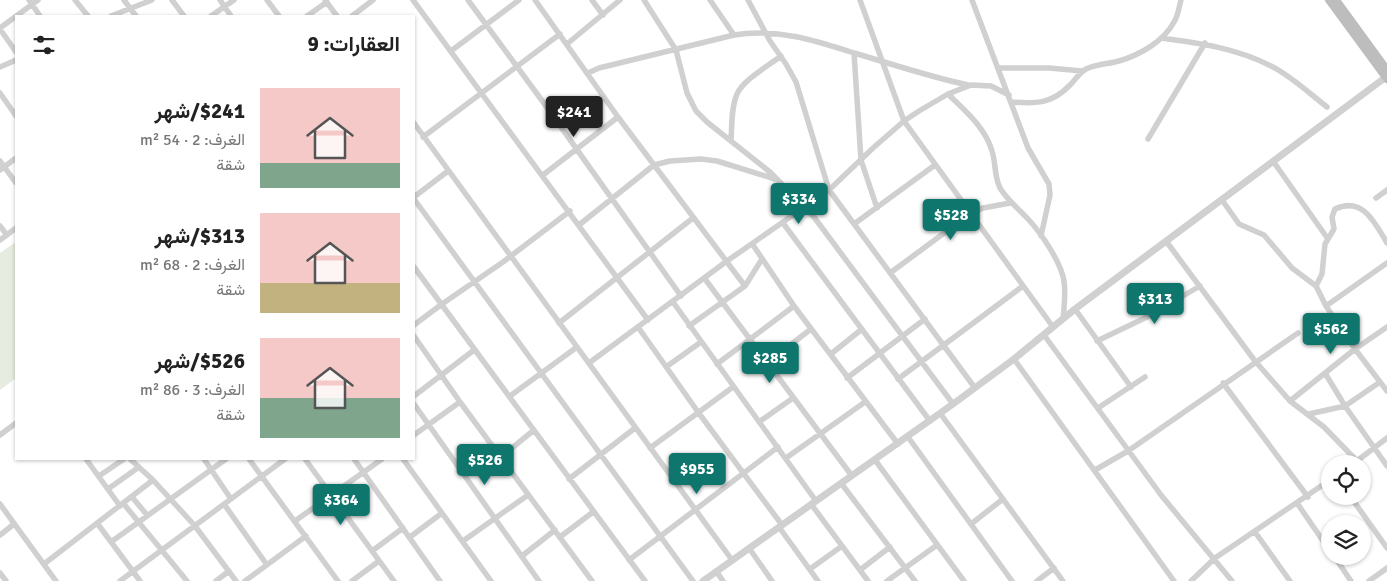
<!DOCTYPE html>
<html lang="ar">
<head>
<meta charset="utf-8">
<style>
	:root { --surface:#fff; --page:#f6f6f6; --text:#222; --muted:#767676; --accent:#0f766e }
	body { margin:0; font-family:Signika,Vazirmatn,sans-serif; background:var(--page); color:var(--text); direction:rtl; height:100vh; display:flex; flex-direction:column; font-size:19px; white-space:nowrap }
	* { box-sizing:border-box; margin:0 }
	p { font-size:16px; color:var(--muted) }
	.icon { flex:none; width:28px; height:28px; fill:none; stroke:currentColor; stroke-width:2; stroke-linecap:round; stroke-linejoin:round }
	.map { position:relative; flex:1; overflow:hidden; direction:ltr }
	.drawer { position:absolute; left:15px; top:15px; width:400px; height:445px; display:flex; flex-direction:column; background:var(--surface); border-radius:0px; box-shadow:0 1px 4px #0004; direction:rtl }
	.drawer>* { flex:none }
	.tools { position:absolute; left:1321px; top:455px; display:grid; gap:10px }
	.tools a { display:grid; place-items:center; width:50px; height:50px; border-radius:50%; background:var(--surface); box-shadow:0 1px 4px #0004; font-size:25px }
	.price { position:absolute; translate:-50% -42px; padding:0 11px; border-radius:5px; background:var(--accent); color:#fff; font-size:16px; line-height:32px; filter:drop-shadow(0 1px 2px #0008) }
	.price::after { content:''; position:absolute; left:50%; top:30px; width:15px; height:11px; margin-left:-8px; background:inherit; clip-path:polygon(0 0,100% 0,50% 100%) }
	.price.on { background:#222; color:#fff }
	ul { padding:0; list-style:none }
	li { display:flex; align-items:center; gap:15px; height:125px; padding:0 15px }
	li span { display:grid; place-items:center; flex:none; width:140px; height:100px; border-radius:0px; color:#555 }
	li>.icon { margin-inline-start:auto }
	span .icon { width:60px; height:60px; fill:#fffc; stroke-width:1 }
	li b { font-size:21px }
	h2 { display:flex; justify-content:space-between; align-items:center; height:60px; padding:0 15px; font-size:21px }
	.map>svg:first-child { display:block }
</style>
</head>
<body>
<div class="map">
<svg width="1387" height="581" viewBox="0 0 1387 581">
	<rect width="100%" height="100%" fill="#fff"/>
	<!-- green -->
	<path fill="#e6ecdf" d="M 16,242 L 16,378 L 0,390 L 0,253 Z"/>
	<g fill="none" stroke-linecap="round" stroke-linejoin="round">
		<!-- minor -->
		<path stroke="#d0d0d0" stroke-width="5.5" d="M 29,0 L 40,16
			M 75,0 L 88,16
			M 124,0 L 136,16
			M 172,0 L 184,16
			M 220,0 L 231,16
			M 267,0 L 279,16
			M 325,0 L 337,16
			M 413,0 L 648,320
			M 468,0 L 546,106 L 681,296
			M 535,0 L 618,117 L 745,286
			M 592,0 L 603,15
			M 644,0 L 676,50 L 687,93 L 696,111 L 707,122 L 770,172 L 814,217 L 953,404
			M 710,0 L 734,35
			M 748,0 L 770,41 L 786,64 L 796,82 L 829,190 L 975,388
			M 860,0 L 904,121 L 1053,327
			M 972,0 L 1028,148 L 1049,184 L 1050,195 L 1041,236
			M 111,16 L 152,0
			M 211,16 L 234,0
			M 307,16 L 327,2
			M 352,16 L 373,0
			M 0,28 L 38,0
			M 0,29 L 16,52
			M 1161,38 C 1199,43 1236,48 1271,66 C 1291,76 1309,93 1327,107
			M 567,44 L 620,0
			M 451,51 L 519,0
			M 854,53 L 861,160 L 877,208
			M 0,67 L 16,60
			M 998,68 L 1049,68 L 1082,71
			M 588,73 L 599,68 L 734,35 C 776,28 814,40 854,53 C 892,64 930,77 968,85
			M 0,93 L 16,116
			M 948,94 C 965,111 985,127 992,151 C 996,163 994,176 1000,188 C 1008,201 1018,208 1028,219 C 1041,233 1061,262 1064,281 C 1066,293 1064,307 1063,319
			M 1011,102 C 1036,104 1052,104 1070,85 C 1075,80 1079,73 1086,69 C 1096,64 1108,64 1119,61 C 1140,55 1164,41 1174,22 C 1178,16 1179,7 1181,0
			M 414,123 L 732,560
			M 423,137 L 560,34
			M 1148,139 L 1205,43
			M 731,141 C 732,126 731,108 737,94 C 743,80 768,66 781,56
			M 0,161 L 16,183
			M 1273,161 L 1328,239
			M 0,170 L 16,158
			M 543,175 L 618,117
			M 414,197 L 448,171
			M 1376,198 L 1387,190
			M 414,199 L 693,581
			M 1222,200 L 1239,224 L 1264,235 L 1292,268 L 1316,286 L 1326,306 L 1355,349 L 1387,391
			M 783,223 L 930,421
			M 854,224 L 935,165
			M 579,225 L 654,165 L 670,161 L 701,159 L 717,161 L 775,179
			M 0,226 L 7,235
			M 0,240 L 16,228
			M 1166,241 L 1255,361 L 1290,401 L 1324,427 L 1357,461
			M 753,245 L 794,306 L 898,444
			M 414,267 L 645,581
			M 890,273 L 970,214 L 983,208 L 1010,203
			M 705,279 L 852,476
			M 1316,286 L 1322,274 L 1325,244 L 1334,229 L 1332,217 L 1335,209 C 1363,196 1375,223 1387,243
			M 673,302 L 816,501
			M 1326,306 L 1387,263
			M 1075,309 L 1131,387
			M 559,323 L 693,218
			M 414,325 L 442,304 L 503,262 L 570,211
			M 689,326 L 745,286 L 762,259
			M 638,327 L 698,412 L 782,525
			M 1044,335 L 1161,495 L 1232,581
			M 414,336 L 460,402 L 592,581
			M 1097,341 L 1149,316 L 1200,286
			M 831,354 L 862,329
			M 1014,359 L 1174,581
			M 589,363 L 727,261 L 829,190 L 873,148 L 904,121 L 919,111 L 948,94 L 971,85 L 991,86 L 1009,95
			M 767,363 L 811,329
			M 717,364 L 794,306
			M 666,367 L 701,342
			M 1325,373 L 1345,406 L 1387,466
			M 847,378 L 925,319
			M 898,379 L 1023,286
			M 1223,383 L 1308,497
			M 414,396 L 474,350
			M 510,396 L 577,347
			M 1290,401 L 1355,349 L 1387,327
			M 414,404 L 539,581
			M 1098,408 L 1145,377
			M 940,413 L 1063,581
			M 1309,414 L 1345,406 L 1380,382
			M 759,422 L 793,398
			M 0,435 L 16,423
			M 414,435 L 460,402
			M 908,437 L 1012,581
			M 650,448 L 733,387
			M 501,457 L 534,430
			M 786,458 L 865,402
			M 86,459 L 120,506
			M 130,459 L 153,480 L 195,526 L 236,581
			M 204,459 L 231,499
			M 249,459 L 338,581
			M 305,459 L 394,581
			M 354,459 L 440,581
			M 403,459 L 491,581
			M 875,460 L 964,581
			M 1353,464 L 1387,438
			M 1095,470 L 1128,451 L 1298,333
			M 99,476 L 124,459
			M 569,479 L 635,428
			M 841,483 L 915,581
			M 108,489 L 139,467
			M 1350,496 L 1387,548
			M 132,497 L 147,515
			M 123,503 L 187,581
			M 1297,503 L 1330,551
			M 0,504 L 56,581
			M 224,504 L 267,565
			M 811,504 L 868,581
			M 295,521 L 382,459
			M 97,523 L 140,581
			M 971,524 L 1003,499
			M 779,527 L 818,581
			M 1255,532 L 1290,581
			M 0,535 L 14,524
			M 410,537 L 442,513
			M 560,537 L 593,512
			M 463,541 L 528,495
			M 111,542 L 226,459
			M 749,548 L 772,581
			M 372,551 L 403,528
			M 522,556 L 555,530
			M 1334,556 L 1351,581
			M 629,560 L 778,447
			M 44,564 L 153,480
			M 810,569 L 842,546
			M 860,570 L 890,547
			M 716,571 L 723,581
			M 0,573 L 6,581
			M 120,581 L 285,459
			M 216,581 L 229,571
			M 245,581 L 306,536
			M 352,581 L 379,561
			M 887,581 L 937,545
			M 1037,581 L 1054,568
			M 1191,581 L 1215,558 L 1330,480
			M 1369,581 L 1387,568"/>
		<!-- tertiary -->
		<path stroke="#d0d0d0" stroke-width="7" d="M 703,581 L 953,404 L 1014,359 L 1075,309 L 1386,77"/>
		<!-- secondary -->
		<path stroke="#bdbdbd" stroke-width="8" d="M 1329,0 L 1387,79
			M 1336,0 L 1387,70"/>
	</g>
</svg>
<div class="tools">
<a><svg class="icon" aria-label="locate" viewBox="0 0 24 24"><circle cx="12" cy="12" r="6"/><path d="M12 2v4M12 18v4M2 12h4M18 12h4"/></svg></a>
<a><svg class="icon" aria-label="layers" viewBox="0 0 24 24"><path d="M12 4l9 5-9 5-9-5zM3 14l9 5 9-5"/></svg></a>
</div>
<b class="price on" style="left:574px;top:138px">$241</b>
<b class="price" style="left:799px;top:225px">$334</b>
<b class="price" style="left:951px;top:241px">$528</b>
<b class="price" style="left:1155px;top:325px">$313</b>
<b class="price" style="left:1331px;top:355px">$562</b>
<b class="price" style="left:770px;top:384px">$285</b>
<b class="price" style="left:485px;top:486px">$526</b>
<b class="price" style="left:697px;top:495px">$955</b>
<b class="price" style="left:341px;top:526px">$364</b>
<section class="drawer">
<h2>العقارات: 9<svg class="icon" aria-label="filters" viewBox="0 0 24 24"><path d="M4 7h16M4 17h16"/><circle cx="9" cy="7" r="2"/><circle cx="15" cy="17" r="2"/></svg></h2>
<ul>
<li><span style="background:linear-gradient(#f6c9c9 75%,#7fa58c 0)"><svg class="icon" aria-label="home" viewBox="0 0 24 24"><path d="M3 11l9-7 9 7M6 9v11h12V9"/></svg></span><div><b>$241/شهر</b><p>الغرف: 2 · 54 m²</p><p>شقة</p></div></li>
<li><span style="background:linear-gradient(#f6c9c9 70%,#c2b280 0)"><svg class="icon" aria-label="home" viewBox="0 0 24 24"><path d="M3 11l9-7 9 7M6 9v11h12V9"/></svg></span><div><b>$313/شهر</b><p>الغرف: 2 · 68 m²</p><p>شقة</p></div></li>
<li><span style="background:linear-gradient(#f6c9c9 60%,#7fa58c 0)"><svg class="icon" aria-label="home" viewBox="0 0 24 24"><path d="M3 11l9-7 9 7M6 9v11h12V9"/></svg></span><div><b>$526/شهر</b><p>الغرف: 3 · 86 m²</p><p>شقة</p></div></li>
</ul>
</section>
</div>
</body>
</html>
